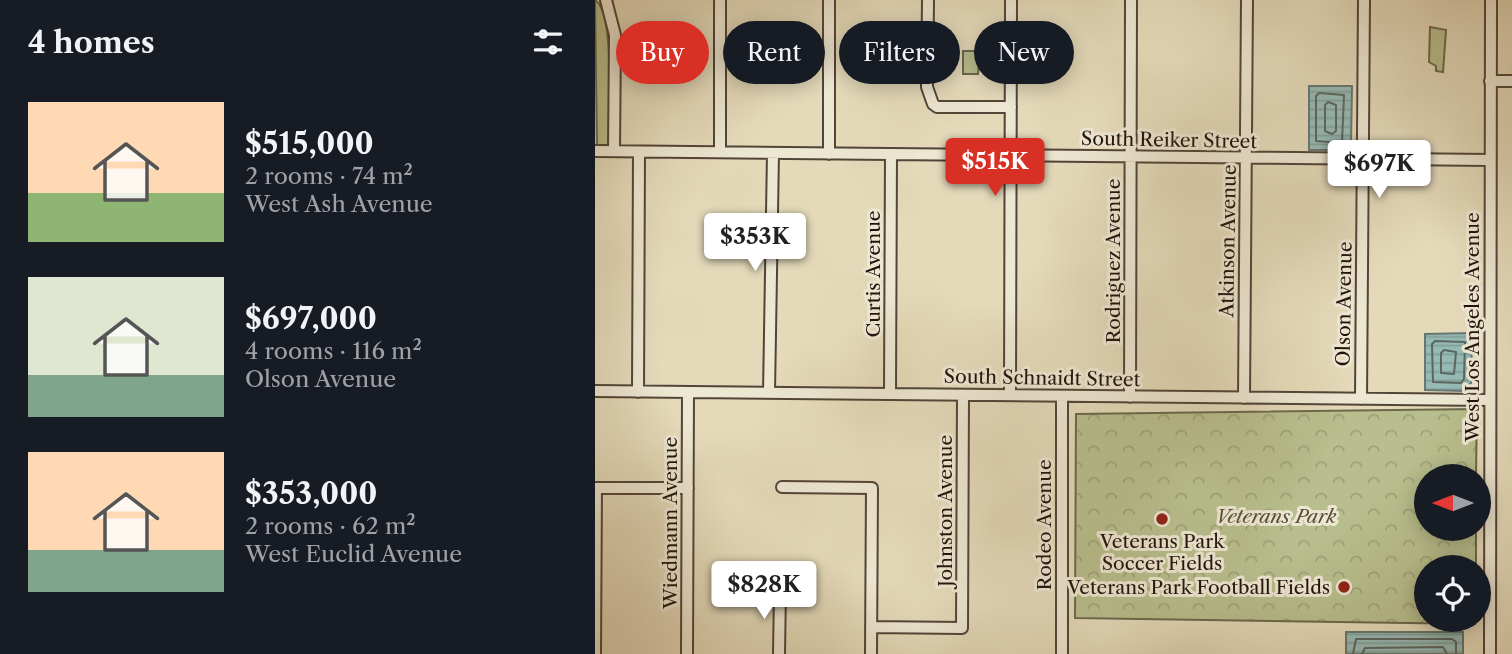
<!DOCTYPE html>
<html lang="en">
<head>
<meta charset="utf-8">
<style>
	:root { --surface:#171b24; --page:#20242c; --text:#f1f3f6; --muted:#9ea1a6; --accent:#d93025 }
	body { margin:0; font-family:"Libre Caslon Text",serif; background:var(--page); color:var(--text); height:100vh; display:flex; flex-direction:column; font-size:26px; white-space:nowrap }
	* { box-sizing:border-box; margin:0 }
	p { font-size:23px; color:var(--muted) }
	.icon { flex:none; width:38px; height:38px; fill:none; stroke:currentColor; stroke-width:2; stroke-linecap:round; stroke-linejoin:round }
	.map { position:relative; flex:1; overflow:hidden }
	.details { display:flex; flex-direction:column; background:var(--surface); width:595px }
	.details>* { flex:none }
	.hud { position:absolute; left:21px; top:21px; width:665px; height:63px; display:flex; gap:14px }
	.needle { width:46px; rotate:270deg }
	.tools { position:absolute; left:819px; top:464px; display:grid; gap:14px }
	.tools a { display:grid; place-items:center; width:77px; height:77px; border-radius:50%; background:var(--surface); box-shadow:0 4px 18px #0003; font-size:35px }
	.price { position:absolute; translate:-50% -60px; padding:0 16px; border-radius:7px; background:#fff; color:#222; font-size:23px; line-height:46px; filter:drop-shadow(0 2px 4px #0008) }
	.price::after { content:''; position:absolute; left:50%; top:42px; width:21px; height:16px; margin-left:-10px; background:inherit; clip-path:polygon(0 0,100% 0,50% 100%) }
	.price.selected { background:var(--accent); color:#fff }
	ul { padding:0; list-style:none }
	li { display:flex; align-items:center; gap:21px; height:175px; padding:0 28px }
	li span { display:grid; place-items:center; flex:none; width:196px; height:140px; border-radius:0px; color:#555 }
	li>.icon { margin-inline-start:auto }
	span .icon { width:84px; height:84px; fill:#fffc; stroke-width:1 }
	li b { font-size:30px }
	h2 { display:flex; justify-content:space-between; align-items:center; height:84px; padding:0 28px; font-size:30px }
	.tag { padding:0 24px; border-radius:32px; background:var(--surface); box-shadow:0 4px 18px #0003; font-size:24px; line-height:63px }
	.tag.selected { background:var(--accent); color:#fff }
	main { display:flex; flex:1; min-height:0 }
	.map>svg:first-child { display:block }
</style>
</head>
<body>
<main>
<section class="details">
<h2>4 homes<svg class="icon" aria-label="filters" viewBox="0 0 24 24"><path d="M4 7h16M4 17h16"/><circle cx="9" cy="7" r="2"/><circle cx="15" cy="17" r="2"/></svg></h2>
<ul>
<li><span style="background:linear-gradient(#ffd9b3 65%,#8fb573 0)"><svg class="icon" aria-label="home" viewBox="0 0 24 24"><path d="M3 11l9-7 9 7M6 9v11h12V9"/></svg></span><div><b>$515,000</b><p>2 rooms · 74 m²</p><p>West Ash Avenue</p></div></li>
<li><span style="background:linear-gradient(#dfe7d0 70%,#7fa58c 0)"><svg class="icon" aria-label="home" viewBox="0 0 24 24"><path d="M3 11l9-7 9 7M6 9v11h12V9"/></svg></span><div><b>$697,000</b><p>4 rooms · 116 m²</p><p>Olson Avenue</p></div></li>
<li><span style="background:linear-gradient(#ffd9b3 70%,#7fa58c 0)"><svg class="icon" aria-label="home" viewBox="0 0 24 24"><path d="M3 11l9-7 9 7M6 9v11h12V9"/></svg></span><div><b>$353,000</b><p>2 rooms · 62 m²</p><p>West Euclid Avenue</p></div></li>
</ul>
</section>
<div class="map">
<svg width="917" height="654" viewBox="0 0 917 654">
	<defs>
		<pattern id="forest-crowns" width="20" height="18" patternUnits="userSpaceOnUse" patternTransform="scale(1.75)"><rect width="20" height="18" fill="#b8be8d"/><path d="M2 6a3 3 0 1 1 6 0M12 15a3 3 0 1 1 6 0" fill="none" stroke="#9ea278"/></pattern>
		<pattern id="water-rules" width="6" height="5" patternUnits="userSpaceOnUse" patternTransform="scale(1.75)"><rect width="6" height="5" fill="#96bab5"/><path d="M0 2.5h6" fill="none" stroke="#819f9a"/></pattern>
	</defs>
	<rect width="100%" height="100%" fill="#e4daba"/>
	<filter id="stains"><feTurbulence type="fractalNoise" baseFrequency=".00286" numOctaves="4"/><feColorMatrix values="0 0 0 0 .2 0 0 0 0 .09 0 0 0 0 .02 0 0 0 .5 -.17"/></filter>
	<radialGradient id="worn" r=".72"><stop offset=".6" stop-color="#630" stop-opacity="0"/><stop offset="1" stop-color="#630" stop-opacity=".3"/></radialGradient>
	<!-- grass -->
	<path fill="#b8be8d" stroke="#6c684c" stroke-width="2" d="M 0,0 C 21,13 13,117 13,145 L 2,145 Z
		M 835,27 L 851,30 L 848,72 L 841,71 L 841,66 L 834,62 Z
		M 368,51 L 385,51 L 383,74 L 368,74 Z"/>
	<!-- forest -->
	<path fill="url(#forest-crowns)" stroke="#6c684c" stroke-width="2" d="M 882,409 L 881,476 L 831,476 L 831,528 L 881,529 L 881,567 L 831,567 L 831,620 L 880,620 L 880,624 L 480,618 L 481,414 Z"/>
	<!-- water -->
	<path fill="url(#water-rules)" stroke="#677771" stroke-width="2" d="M 714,86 L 757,86 L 756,144 L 750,150 L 714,150 Z
		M 877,333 L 876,383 L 869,391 L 830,390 L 830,334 Z
		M 751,632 L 868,632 L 868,654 L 751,654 Z"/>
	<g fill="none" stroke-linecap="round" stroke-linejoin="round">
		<!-- shore -->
		<path stroke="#5c6660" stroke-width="2" d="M 724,93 L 749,95 L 747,143 L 721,141 L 721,96 Z
			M 733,102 L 741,105 L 741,131 L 737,134 L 730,131 L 730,105 Z
			M 840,341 L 870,342 L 869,379 L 866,383 L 838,382 L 837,344 Z
			M 849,350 L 861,352 L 859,374 L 846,373 L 846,353 Z
			M 758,654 L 761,639 L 857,639 L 861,642 L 861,654
			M 767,654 L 770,648 L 848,647 L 852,654"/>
		<defs>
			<path id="minor" d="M 11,0 L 20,35 L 19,151
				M 333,0 L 332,87 L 338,104 L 342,107 L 416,107
				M 895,81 L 917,81
				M 0,151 L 895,160
				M 125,152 L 125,0
				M 234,154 L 234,0
				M 0,391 L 894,400
				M 43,392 L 44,152
				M 174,393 L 178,153
				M 295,394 L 296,154
				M 415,395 L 416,0
				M 535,397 L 536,0
				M 649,398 L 652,0
				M 766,399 L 769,0
				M 187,487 L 277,488 L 276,654
				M 276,627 L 367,628 L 368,395
				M 0,654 L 1,488 L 93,488
				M 92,654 L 93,392
				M 184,654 L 185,589
				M 467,654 L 467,396
				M 895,654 L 896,0"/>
		</defs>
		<!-- minor casing -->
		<use href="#minor" stroke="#524538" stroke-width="14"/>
		<!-- minor -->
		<use href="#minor" stroke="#ede7d2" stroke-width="10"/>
	</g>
	<!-- markers -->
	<g fill="#8f2418" stroke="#ede7d2" stroke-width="2.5">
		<circle cx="567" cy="519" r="7"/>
		<circle cx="749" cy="587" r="7"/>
	</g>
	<g text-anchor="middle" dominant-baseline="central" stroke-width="6" stroke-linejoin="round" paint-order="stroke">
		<!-- street labels -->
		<g font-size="19" fill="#21130c" stroke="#ede7d2">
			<text transform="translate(574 140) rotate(1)">South Reiker Street</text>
			<text transform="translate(633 241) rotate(-89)">Atkinson Avenue</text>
			<text transform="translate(518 261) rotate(-90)">Rodriguez Avenue</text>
			<text transform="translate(278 274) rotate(-90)">Curtis Avenue</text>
			<text transform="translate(749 304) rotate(-89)">Olson Avenue</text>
			<text transform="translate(877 327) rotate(-90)">West Los Angeles Avenue</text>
			<text transform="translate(447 378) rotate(1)">South Schnaidt Street</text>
			<text transform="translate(350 511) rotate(-90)">Johnston Avenue</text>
			<text transform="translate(75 523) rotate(-90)">Wiedmann Avenue</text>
			<text transform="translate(449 525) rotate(-90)">Rodeo Avenue</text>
		</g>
		<!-- park labels -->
		<g font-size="19" font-style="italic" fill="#564f39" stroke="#ede7d2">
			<text x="681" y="516">Veterans Park</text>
		</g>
		<!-- poi labels -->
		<g font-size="19" fill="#21130c" stroke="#ede7d2">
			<text x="567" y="541">Veterans Park<tspan x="567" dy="22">Soccer Fields</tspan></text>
			<text x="735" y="587" text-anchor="end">Veterans Park Football Fields</text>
		</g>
	</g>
	<rect width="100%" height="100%" filter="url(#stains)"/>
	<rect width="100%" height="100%" fill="url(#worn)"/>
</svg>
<div class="tools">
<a><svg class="needle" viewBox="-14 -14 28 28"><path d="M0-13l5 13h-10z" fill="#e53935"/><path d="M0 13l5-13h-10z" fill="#9ea1a6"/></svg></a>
<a><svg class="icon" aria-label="locate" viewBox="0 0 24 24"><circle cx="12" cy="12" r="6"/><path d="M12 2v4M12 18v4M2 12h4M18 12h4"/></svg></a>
</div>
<b class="price selected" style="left:400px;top:198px">$515K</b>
<b class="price" style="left:784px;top:200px">$697K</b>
<b class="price" style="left:160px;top:273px">$353K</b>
<b class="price" style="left:169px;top:621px">$828K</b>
<div class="hud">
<a class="tag selected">Buy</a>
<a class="tag">Rent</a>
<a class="tag">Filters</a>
<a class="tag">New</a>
</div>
</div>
</main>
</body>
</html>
